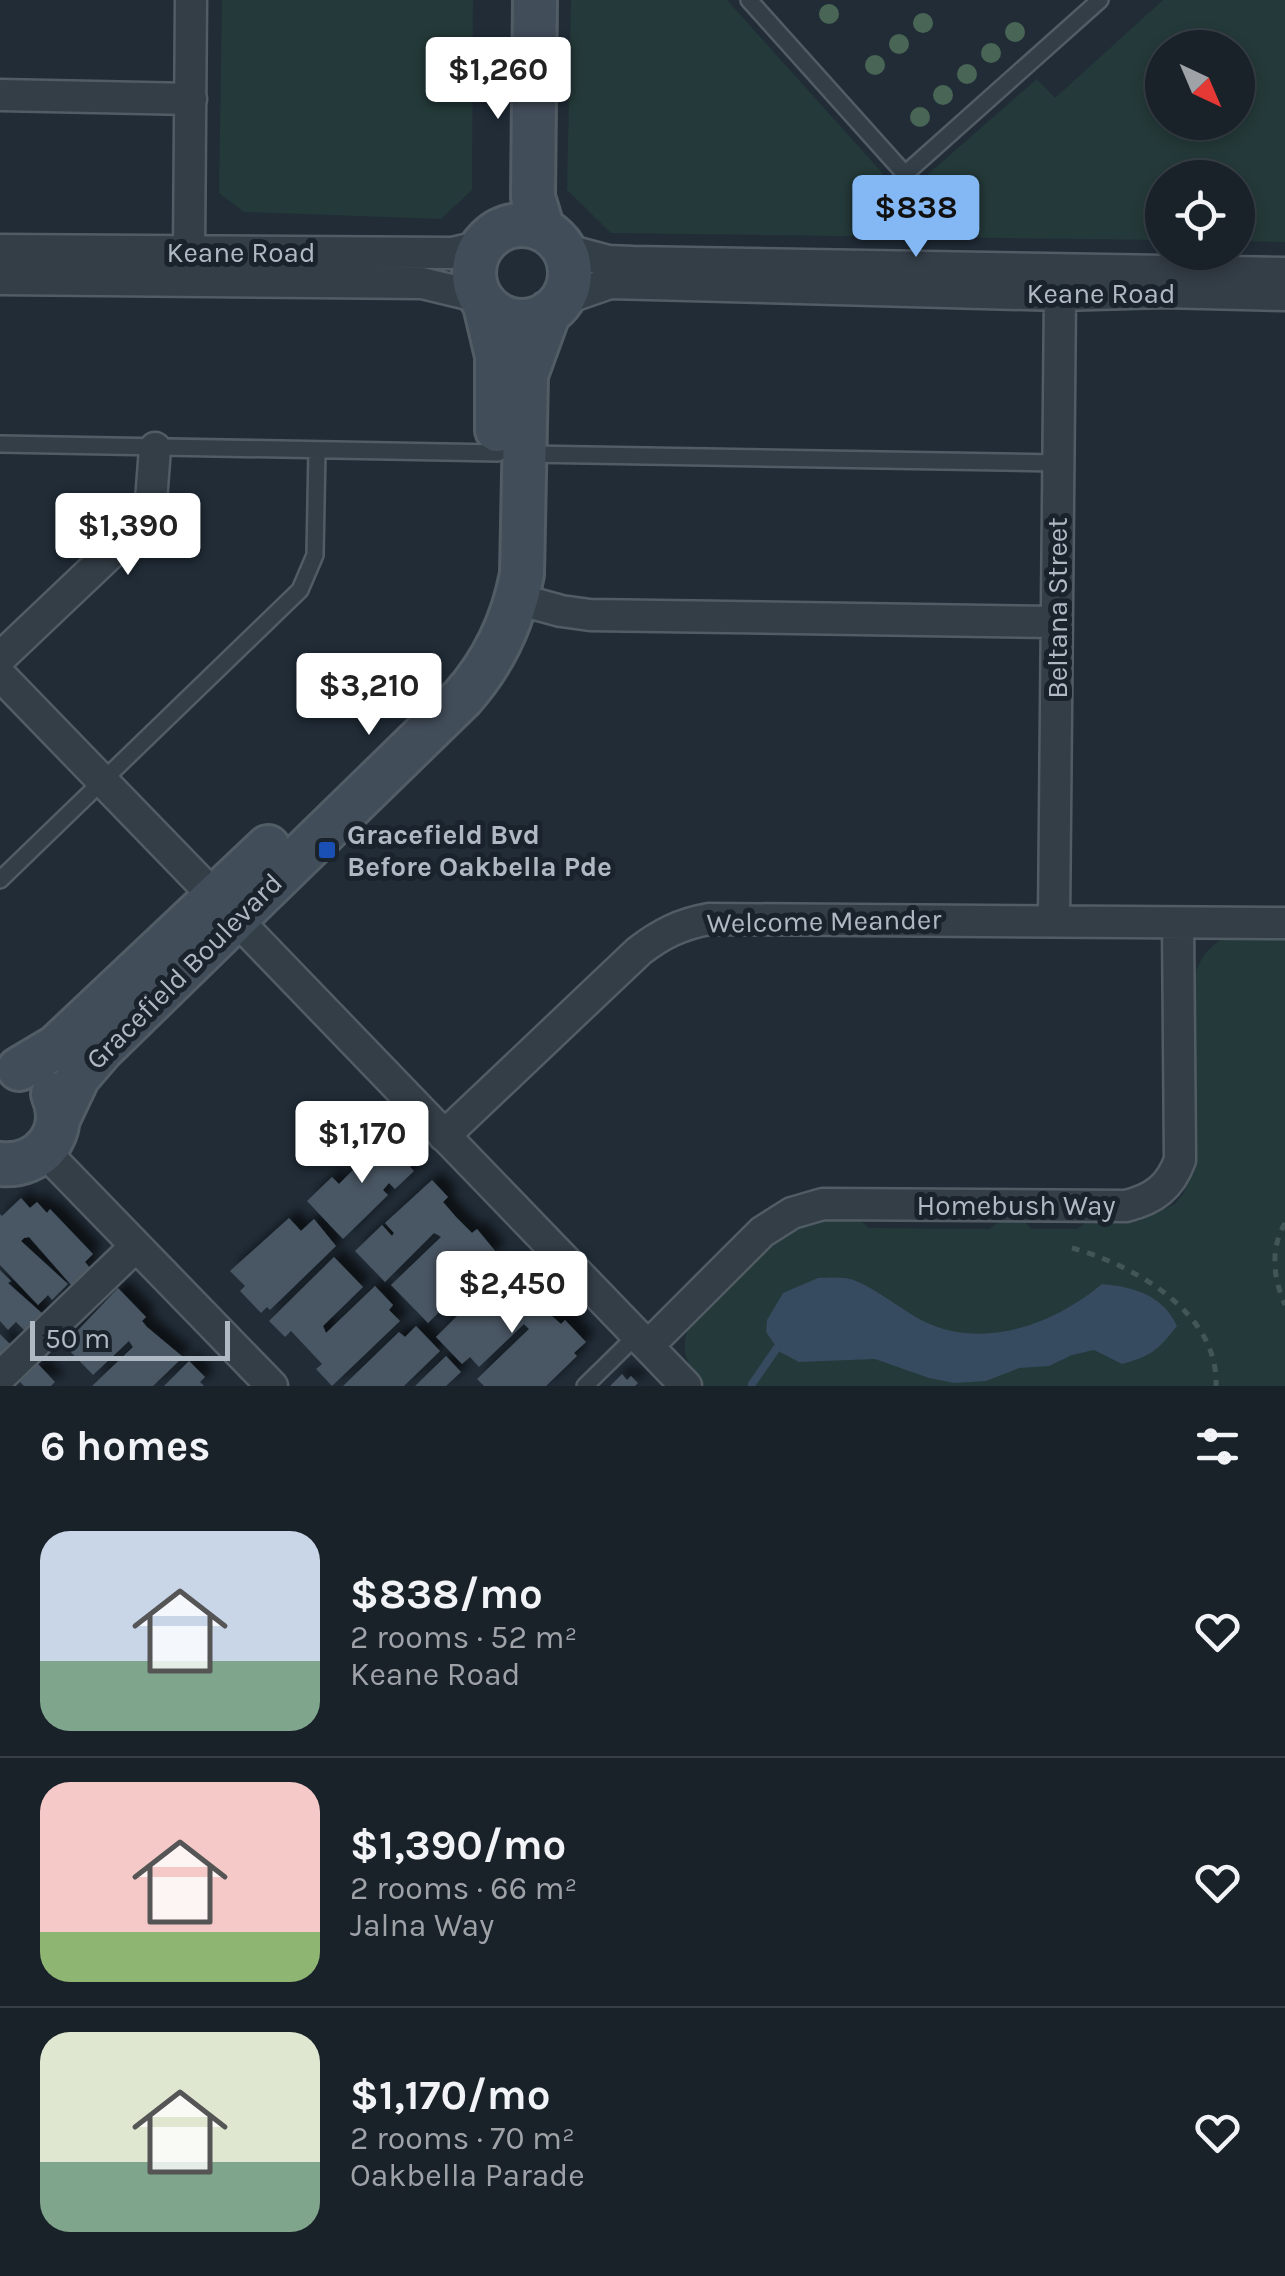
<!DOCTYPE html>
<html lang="en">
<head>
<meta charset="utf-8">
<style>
	:root { --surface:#192129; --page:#222931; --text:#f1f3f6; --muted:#9fa3a8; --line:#373e46; --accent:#84b8f4 }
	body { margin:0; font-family:Karla,sans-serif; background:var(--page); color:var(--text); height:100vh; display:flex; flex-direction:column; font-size:38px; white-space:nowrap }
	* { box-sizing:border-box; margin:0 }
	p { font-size:32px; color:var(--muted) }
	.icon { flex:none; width:55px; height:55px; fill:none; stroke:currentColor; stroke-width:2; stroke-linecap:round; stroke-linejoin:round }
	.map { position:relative; height:1386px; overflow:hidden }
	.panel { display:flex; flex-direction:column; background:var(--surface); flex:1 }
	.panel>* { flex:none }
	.needle { width:65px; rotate:136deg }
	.controls { position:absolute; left:1145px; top:30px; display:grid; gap:20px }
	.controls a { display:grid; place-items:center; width:110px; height:110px; border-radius:50%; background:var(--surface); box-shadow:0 5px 15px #0003,0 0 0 2px var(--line); font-size:50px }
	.scale { position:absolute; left:30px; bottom:25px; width:200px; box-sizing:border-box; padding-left:10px; border:5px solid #afb9c4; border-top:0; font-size:28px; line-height:35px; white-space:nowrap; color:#afb9c4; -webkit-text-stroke:8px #1a232c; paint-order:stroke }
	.price { position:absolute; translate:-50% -85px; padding:0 22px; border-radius:10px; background:#fff; color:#222; font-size:32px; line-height:65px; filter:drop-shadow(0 2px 5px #0008) }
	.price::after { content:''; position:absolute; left:50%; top:60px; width:30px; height:22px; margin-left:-15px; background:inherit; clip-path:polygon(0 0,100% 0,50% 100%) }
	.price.active { background:var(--accent); color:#111 }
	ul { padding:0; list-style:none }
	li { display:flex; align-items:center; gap:30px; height:250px; padding:0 40px }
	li+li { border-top:2px solid var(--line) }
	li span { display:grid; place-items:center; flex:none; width:280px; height:200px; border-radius:30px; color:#555 }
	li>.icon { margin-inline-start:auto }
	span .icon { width:120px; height:120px; fill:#fffc; stroke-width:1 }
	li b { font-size:42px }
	h2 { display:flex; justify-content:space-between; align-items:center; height:120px; padding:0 40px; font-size:42px }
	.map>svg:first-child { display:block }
</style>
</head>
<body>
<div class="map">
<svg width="1285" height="1386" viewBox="0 0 1285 1386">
	<defs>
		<filter id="shadow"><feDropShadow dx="9" dy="-9" stdDeviation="5" flood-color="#0009"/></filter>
	</defs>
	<rect width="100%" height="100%" fill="#212c37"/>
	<!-- green -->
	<path fill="#243939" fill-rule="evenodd" d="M 222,0 L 473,0 L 472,190 L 441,219 L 244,212 L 219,193 Z
		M 571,0 L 727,0 L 903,196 L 1037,79 L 1055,98 L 1163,0 L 1285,0 L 1285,242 L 1238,241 L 1238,178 L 1162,178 L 1162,240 L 611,233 L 567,190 ZM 1162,48 L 1238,48 L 1238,122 L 1162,122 Z
		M 1231,935 L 1285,936 L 1285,1386 L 705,1386 C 660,1340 699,1311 733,1277 C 750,1260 767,1241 787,1230 C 809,1219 833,1218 857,1218 L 869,1228 L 989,1229 L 1002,1220 L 1022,1220 L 1032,1229 L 1077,1229 L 1088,1221 L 1139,1221 L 1175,1204 L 1183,1194 L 1192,1174 L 1194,980 C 1199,957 1210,944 1231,935 Z"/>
	<!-- water -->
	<path fill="#364b5f" d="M 818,1278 C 830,1278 845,1276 856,1281 C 880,1291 900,1309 923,1321 C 984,1351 1054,1324 1102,1284 C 1134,1287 1163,1295 1177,1326 C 1158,1350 1152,1356 1122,1364 L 1094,1350 L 1072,1355 L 1049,1366 L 1019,1368 L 986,1381 L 954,1383 L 929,1378 L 875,1359 L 799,1362 L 780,1352 L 766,1332 L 767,1320 L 783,1293 Z"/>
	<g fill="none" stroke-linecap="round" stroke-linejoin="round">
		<!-- stream -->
		<path stroke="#364b5f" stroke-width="8" d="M 752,1384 L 777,1348"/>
	</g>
	<!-- building -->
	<path fill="#495663" filter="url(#shadow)" d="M 375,1131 L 396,1152 L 399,1149 L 413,1164 L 410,1167 L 414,1171 L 395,1189 L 389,1183 L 383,1190 L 388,1195 L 343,1239 L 307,1201 L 332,1177 L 339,1184 L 365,1158 L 356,1149 Z
		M 432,1180 L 448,1197 L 443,1202 L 456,1217 L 472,1233 L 477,1229 L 496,1252 L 484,1263 L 486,1266 L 428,1323 L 391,1285 L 441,1237 L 438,1235 L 434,1233 L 385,1282 L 355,1251 L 382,1225 L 392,1236 L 394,1233 L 385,1223 Z
		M 21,1198 L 30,1208 L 37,1202 L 47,1213 L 50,1209 L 93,1254 L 85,1262 L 90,1268 L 72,1286 L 29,1237 L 24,1238 L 21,1241 L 68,1284 L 52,1300 L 48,1295 L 38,1305 L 0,1265 L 0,1214 L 2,1216 Z
		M 289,1218 L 301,1231 L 314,1219 L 336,1246 L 270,1310 L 267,1307 L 261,1313 L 240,1291 L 245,1286 L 230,1271 Z
		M 334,1257 L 363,1287 L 323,1326 L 326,1333 L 375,1286 L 393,1305 L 389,1310 L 400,1321 L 332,1386 L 316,1369 L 322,1364 L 291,1331 L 285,1337 L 269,1321 Z
		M 506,1267 L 534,1289 L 529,1294 L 545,1310 L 561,1324 L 565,1320 L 586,1342 L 574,1353 L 577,1356 L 546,1386 L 484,1386 L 477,1379 L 529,1329 L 524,1324 L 479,1367 L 470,1357 L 462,1364 L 436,1337 Z
		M 0,1270 L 11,1281 L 8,1283 L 44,1315 L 26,1332 L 16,1322 L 8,1330 L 0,1321 Z
		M 118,1288 L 146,1317 L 142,1321 L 147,1327 L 183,1357 L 153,1386 L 92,1386 L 133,1347 L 129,1341 L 93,1375 L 64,1345 Z
		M 416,1326 L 440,1351 L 404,1386 L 343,1386 L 399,1332 L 405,1337 Z
		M 0,1334 L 12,1346 L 0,1358 Z
		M 446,1356 L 461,1372 L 446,1386 L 415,1386 Z
		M 189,1361 L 205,1377 L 200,1382 L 204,1386 L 164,1386 Z
		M 38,1364 L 55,1382 L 51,1386 L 24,1386 L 20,1382 Z
		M 622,1374 L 627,1380 L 631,1376 L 638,1383 L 635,1386 L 610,1386 Z"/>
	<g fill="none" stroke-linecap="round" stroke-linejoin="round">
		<defs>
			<path id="lane" d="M 749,0 L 905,174 L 1100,0
				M 0,444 L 498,453
				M 529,454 L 1057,463
				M 0,880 L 300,590 L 315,555 L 317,450
				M 585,1386 L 637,1335"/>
			<path id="street" d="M 0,95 L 191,99
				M 563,249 L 608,261 L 633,262 L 1285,273
				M 0,250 L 452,253 L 482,246
				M 189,252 L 191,0
				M 0,279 L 422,283 L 480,297
				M 561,300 L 610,283 L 1060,295 L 1163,292 L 1285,295
				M 517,599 L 561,611 L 590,615 L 1056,622
				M 0,658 L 138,527 L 151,501 L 155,448
				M 0,675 L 215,897
				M 236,919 L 686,1386
				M 1054,920 L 1060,295
				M 444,1136 L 639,951 C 661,934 681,924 709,919 L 1285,923
				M 44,1151 L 272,1386
				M 648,1346 L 762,1232 L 792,1213 L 823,1204 L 1126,1206 C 1154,1199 1170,1187 1180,1160 L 1178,923
				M 0,1377 L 136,1246"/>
			<path id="secondary" d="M 535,0 L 533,197 L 543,230
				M474 273a48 48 0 1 1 96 0a48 48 0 1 1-96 0Z
				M 485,305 L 497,356 L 497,430
				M 19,1069 L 56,1047 L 268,847
				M 58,1119 L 78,1077 L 102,1049 L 462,698 C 494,662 513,622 522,574 L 526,375 L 549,312
				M 0,1164 C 40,1168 70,1133 53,1094"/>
		</defs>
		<!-- lane casing -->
		<use href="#lane" stroke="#525c65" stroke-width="20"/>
		<!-- street casing -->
		<use href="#street" stroke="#525c65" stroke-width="35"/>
		<!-- secondary casing -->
		<use href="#secondary" stroke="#525c65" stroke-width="48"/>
		<!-- path -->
		<path stroke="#425657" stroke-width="5" stroke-dasharray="8 8" stroke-linecap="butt" d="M 1285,1223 C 1270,1250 1273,1277 1285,1305
			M 1072,1248 C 1133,1265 1219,1312 1216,1386"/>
		<!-- lane -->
		<use href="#lane" stroke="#343e47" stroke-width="15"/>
		<!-- street -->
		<use href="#street" stroke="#343e47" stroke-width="30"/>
		<!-- secondary -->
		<use href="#secondary" stroke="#424d5a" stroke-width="42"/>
	</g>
	<!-- trees -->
	<g fill="#486555">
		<circle cx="829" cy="14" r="10"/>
		<circle cx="923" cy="23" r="10"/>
		<circle cx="1015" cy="32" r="10"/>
		<circle cx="899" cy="44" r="10"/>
		<circle cx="991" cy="53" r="10"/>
		<circle cx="875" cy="65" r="10"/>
		<circle cx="967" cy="74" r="10"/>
		<circle cx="943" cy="95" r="10"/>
		<circle cx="920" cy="117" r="10"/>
	</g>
	<!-- markers -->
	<rect fill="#1a4fb4" stroke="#1a232c" stroke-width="4" x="317" y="840" width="20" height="20" rx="5"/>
	<g text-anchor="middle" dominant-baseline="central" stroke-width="10" stroke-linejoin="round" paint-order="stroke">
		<!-- street labels -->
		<g font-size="28" fill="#afb9c4" stroke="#1a232c">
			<text x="241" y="252">Keane Road</text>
			<text x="1101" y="293">Keane Road</text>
			<text transform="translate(1057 608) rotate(-90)">Beltana Street</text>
			<text transform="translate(824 921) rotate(-1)">Welcome Meander</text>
			<text transform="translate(184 971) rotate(-45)">Gracefield Boulevard</text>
			<text x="1016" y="1205">Homebush Way</text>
		</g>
		<!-- poi labels -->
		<g font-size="28" font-weight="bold" fill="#afb9c4" stroke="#1a232c" text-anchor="start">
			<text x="347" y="834">Gracefield Bvd<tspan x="347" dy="32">Before Oakbella Pde</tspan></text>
		</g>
	</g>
</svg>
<div class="controls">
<a><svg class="needle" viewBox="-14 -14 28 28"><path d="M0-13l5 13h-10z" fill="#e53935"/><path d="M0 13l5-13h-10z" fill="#9fa3a8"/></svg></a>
<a><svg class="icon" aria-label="locate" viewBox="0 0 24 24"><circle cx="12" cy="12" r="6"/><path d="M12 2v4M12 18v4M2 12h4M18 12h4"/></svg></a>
</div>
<div class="scale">50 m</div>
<b class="price" style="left:498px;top:122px">$1,260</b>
<b class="price active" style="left:916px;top:260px">$838</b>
<b class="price" style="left:128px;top:578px">$1,390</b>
<b class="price" style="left:369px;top:738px">$3,210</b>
<b class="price" style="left:362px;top:1186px">$1,170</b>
<b class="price" style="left:512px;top:1336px">$2,450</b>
</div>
<section class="panel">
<h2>6 homes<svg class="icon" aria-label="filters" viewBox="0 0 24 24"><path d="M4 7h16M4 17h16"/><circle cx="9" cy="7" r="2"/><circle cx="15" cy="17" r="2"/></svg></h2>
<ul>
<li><span style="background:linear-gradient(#c9d6e8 65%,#7fa58c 0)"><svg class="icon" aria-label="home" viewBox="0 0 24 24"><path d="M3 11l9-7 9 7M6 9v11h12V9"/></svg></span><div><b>$838/mo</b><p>2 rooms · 52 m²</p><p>Keane Road</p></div><svg class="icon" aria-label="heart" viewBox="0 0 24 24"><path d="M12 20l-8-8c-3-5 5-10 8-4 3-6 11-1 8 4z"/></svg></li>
<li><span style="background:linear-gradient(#f6c9c9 75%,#8fb573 0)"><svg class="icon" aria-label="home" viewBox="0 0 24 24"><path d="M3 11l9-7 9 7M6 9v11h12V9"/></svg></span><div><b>$1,390/mo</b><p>2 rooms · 66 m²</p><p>Jalna Way</p></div><svg class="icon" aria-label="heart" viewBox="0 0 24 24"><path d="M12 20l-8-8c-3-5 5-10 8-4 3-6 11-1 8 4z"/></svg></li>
<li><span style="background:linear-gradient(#dfe7d0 65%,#7fa58c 0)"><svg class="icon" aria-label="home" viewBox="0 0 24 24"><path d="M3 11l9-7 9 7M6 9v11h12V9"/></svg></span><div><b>$1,170/mo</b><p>2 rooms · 70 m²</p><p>Oakbella Parade</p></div><svg class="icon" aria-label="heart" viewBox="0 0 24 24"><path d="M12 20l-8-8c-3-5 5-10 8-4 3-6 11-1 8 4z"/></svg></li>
</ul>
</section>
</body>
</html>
